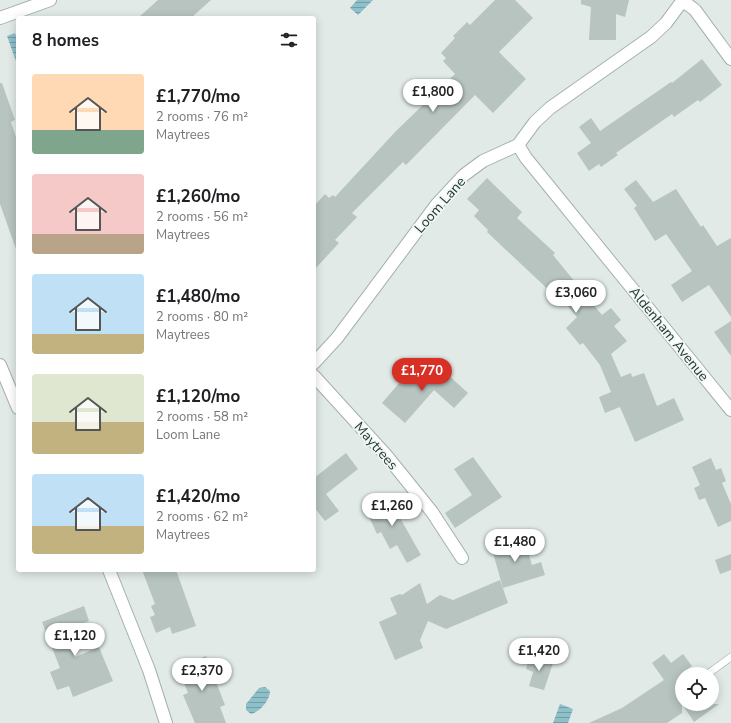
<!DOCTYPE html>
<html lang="en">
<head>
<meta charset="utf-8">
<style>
	:root { --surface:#fff; --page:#f6f6f6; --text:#202124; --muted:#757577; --accent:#d93025 }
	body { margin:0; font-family:"Nunito Sans",sans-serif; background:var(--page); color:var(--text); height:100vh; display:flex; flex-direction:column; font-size:15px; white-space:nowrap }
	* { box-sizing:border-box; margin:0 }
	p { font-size:13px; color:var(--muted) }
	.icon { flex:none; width:22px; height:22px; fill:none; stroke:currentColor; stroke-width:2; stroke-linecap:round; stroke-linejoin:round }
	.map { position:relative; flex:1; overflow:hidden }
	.details { position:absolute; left:16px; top:16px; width:300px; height:556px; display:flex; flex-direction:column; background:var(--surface); border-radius:4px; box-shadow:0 2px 10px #0003 }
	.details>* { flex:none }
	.fabs { position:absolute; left:675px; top:667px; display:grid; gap:8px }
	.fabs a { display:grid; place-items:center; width:44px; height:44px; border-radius:50%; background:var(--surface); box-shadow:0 2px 10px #0003; font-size:20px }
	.price { position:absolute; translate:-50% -34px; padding:0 9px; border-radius:14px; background:#fff; color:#222; font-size:13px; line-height:26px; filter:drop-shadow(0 1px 2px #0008) }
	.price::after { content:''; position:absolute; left:50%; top:24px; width:12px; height:9px; margin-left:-6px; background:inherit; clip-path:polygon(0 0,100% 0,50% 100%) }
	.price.on { background:var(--accent); color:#fff }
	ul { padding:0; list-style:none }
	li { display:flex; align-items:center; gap:12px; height:100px; padding:0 16px }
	li span { display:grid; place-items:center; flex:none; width:112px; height:80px; border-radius:4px; color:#555 }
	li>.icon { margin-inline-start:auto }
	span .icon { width:48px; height:48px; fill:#fffc; stroke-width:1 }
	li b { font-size:17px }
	h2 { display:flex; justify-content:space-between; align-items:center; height:48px; padding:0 16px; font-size:17px }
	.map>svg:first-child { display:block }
</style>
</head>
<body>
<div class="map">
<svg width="731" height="723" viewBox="0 0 731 723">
	<defs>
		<pattern id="water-rules" width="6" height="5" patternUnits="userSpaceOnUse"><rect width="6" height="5" fill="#8ec0ca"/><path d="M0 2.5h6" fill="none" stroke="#749da5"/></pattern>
	</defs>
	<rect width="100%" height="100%" fill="#e1eae6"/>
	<!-- water -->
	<path fill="url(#water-rules)" d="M 357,0 L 373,0 L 358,15 L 350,8 Z
		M 15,33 L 18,42 L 17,64 L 7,36 Z
		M 265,687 L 270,691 C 270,700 260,712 251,714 L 246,710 L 246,704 L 259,688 Z
		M 560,704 L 573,709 L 568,723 L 553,723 Z"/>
	<!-- building -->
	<path fill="#b7c4bf" d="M 158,0 L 211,0 L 191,18 L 138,18 Z
		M 495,0 L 515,0 L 533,18 L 499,52 L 526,79 L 493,113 L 475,95 L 406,165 L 403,162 L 352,213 L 357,217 L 335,240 L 339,243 L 314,270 L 314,206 L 325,194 L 329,198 L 333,195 L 335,197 L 396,131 L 455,74 L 443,61 L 446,58 L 441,53 L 455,38 L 453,36 L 467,22 L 470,25 Z
		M 581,0 L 629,0 L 625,17 L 616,14 L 616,40 L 589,40 L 591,7 L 581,4 Z
		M 702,59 L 722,85 L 700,102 L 698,100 L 674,117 L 672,114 L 616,153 L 618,155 L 601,167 L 599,164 L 589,171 L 577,153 L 591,143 L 579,127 L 591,118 L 600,131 L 671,82 L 672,83 Z
		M 0,83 L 2,83 L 15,120 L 11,122 L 18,143 L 18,248 L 16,249 L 0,204 Z
		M 487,178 L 522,212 L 517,218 L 555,253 L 553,255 L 602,315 L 611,308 L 621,320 L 614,326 L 627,341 L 611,354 L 621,377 L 631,373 L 632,377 L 644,373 L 657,406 L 674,398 L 684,420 L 635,442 L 620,407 L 605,413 L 599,397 L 611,392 L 600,365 L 583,343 L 580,345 L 566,328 L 577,317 L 557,293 L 554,295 L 487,232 L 488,230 L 474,216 L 479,210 L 467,199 Z
		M 636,180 L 653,202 L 676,189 L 701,227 L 703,225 L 717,246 L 731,238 L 731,317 L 709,285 L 682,302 L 671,285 L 692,271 L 666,234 L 655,241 L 634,208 L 637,206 L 624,189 Z
		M 731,321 L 731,356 L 714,332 Z
		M 429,363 L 444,376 L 446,373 L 468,393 L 454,408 L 434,390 L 405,423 L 382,403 L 412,368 L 419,374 Z
		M 346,453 L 358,469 L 326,494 L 339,511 L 325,521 L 314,507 L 314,478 Z
		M 473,457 L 502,497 L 455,528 L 445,513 L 472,495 L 454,469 Z
		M 711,458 L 716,470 L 721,468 L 726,481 L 722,483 L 731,504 L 731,521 L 718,527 L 705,498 L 699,500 L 694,488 L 700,485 L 692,467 Z
		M 386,493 L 421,555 L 407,563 L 397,545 L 390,549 L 381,532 L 377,534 L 364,506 Z
		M 523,536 L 532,565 L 541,562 L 545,575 L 503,588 L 491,546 Z
		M 731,554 L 731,570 L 720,574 L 715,560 Z
		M 142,570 L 176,570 L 196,626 L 172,634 L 170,627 L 156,633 L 150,617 L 155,615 L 151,606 L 155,604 Z
		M 500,580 L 508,603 L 446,629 L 428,621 L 420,640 L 423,648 L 395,660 L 379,622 L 397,614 L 390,598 L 400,594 L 402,595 L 420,583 L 427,604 L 440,595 L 453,600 Z
		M 84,606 L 89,621 L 65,630 L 75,657 L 99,647 L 113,681 L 73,697 L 69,686 L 57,690 L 50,672 L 60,668 L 42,622 Z
		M 664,654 L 671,663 L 683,654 L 692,666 L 682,673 L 682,713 L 667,723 L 589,723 L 622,708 L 664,680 L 652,663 Z
		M 530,655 L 553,663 L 544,690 L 529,686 L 533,672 L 526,669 Z
		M 206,656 L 225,705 L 220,707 L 226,723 L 195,723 L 183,695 L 188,693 L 178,667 Z
		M 682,704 L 719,704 L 694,722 Z"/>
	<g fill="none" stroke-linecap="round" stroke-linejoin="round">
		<defs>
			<path id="lane" d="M 709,673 L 731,657"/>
			<path id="street" d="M 683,1 L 695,10 L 731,59
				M 0,18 L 50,0
				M 518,145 L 526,158 L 731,410
				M 314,363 L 337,338 L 437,204 L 464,175 L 483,161 L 518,145 L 535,122 L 550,108 L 651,37 L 666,23 L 683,0
				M 0,365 L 18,408
				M 314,376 L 386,455 L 432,512 L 462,558
				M 109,570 L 149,670 L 166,723"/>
		</defs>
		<!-- lane casing -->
		<use href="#lane" stroke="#a4b1ad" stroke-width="8"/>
		<!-- street casing -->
		<use href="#street" stroke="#a4b1ad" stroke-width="14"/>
		<!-- lane -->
		<use href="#lane" stroke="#fff" stroke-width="7"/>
		<!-- street -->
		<use href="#street" stroke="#fff" stroke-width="12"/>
	</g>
	<g text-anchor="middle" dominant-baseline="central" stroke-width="3.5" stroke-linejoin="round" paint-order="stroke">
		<!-- street labels -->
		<g font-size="14" fill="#233933" stroke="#f1f7f4">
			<text transform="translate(440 205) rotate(-49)">Loom Lane</text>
			<text transform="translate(669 334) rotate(51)">Aldenham Avenue</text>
			<text transform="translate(376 446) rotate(49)">Maytrees</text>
		</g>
	</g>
</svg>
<div class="fabs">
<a><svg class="icon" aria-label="locate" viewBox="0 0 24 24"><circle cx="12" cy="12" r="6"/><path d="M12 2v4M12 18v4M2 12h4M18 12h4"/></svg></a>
</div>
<b class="price" style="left:433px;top:113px">£1,800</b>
<b class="price" style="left:576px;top:314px">£3,060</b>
<b class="price on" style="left:422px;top:392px">£1,770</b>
<b class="price" style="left:392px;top:527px">£1,260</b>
<b class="price" style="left:515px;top:563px">£1,480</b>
<b class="price" style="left:75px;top:657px">£1,120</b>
<b class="price" style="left:539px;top:672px">£1,420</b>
<b class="price" style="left:202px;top:692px">£2,370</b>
<section class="details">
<h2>8 homes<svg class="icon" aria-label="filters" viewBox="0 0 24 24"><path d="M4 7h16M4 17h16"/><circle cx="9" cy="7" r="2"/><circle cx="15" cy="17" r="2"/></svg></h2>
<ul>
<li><span style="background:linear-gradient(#ffd9b3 70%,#7fa58c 0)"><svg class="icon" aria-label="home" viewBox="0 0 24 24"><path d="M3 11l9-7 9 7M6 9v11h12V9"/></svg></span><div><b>£1,770/mo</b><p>2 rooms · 76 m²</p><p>Maytrees</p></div></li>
<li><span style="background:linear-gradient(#f6c9c9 75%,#b9a48a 0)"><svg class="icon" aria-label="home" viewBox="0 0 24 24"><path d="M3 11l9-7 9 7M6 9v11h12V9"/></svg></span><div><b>£1,260/mo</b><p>2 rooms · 56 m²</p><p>Maytrees</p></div></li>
<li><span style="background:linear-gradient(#bfe0f5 75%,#c2b280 0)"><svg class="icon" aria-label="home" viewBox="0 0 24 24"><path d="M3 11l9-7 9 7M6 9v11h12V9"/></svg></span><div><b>£1,480/mo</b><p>2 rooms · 80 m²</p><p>Maytrees</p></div></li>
<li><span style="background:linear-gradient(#dfe7d0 60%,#c2b280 0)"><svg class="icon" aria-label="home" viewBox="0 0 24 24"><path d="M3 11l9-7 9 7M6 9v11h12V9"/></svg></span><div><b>£1,120/mo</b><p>2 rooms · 58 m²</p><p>Loom Lane</p></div></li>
<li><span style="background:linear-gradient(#bfe0f5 65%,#c2b280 0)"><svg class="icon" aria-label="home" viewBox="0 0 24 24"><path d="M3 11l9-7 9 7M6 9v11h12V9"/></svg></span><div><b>£1,420/mo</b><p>2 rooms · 62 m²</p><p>Maytrees</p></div></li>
</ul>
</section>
</div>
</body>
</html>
